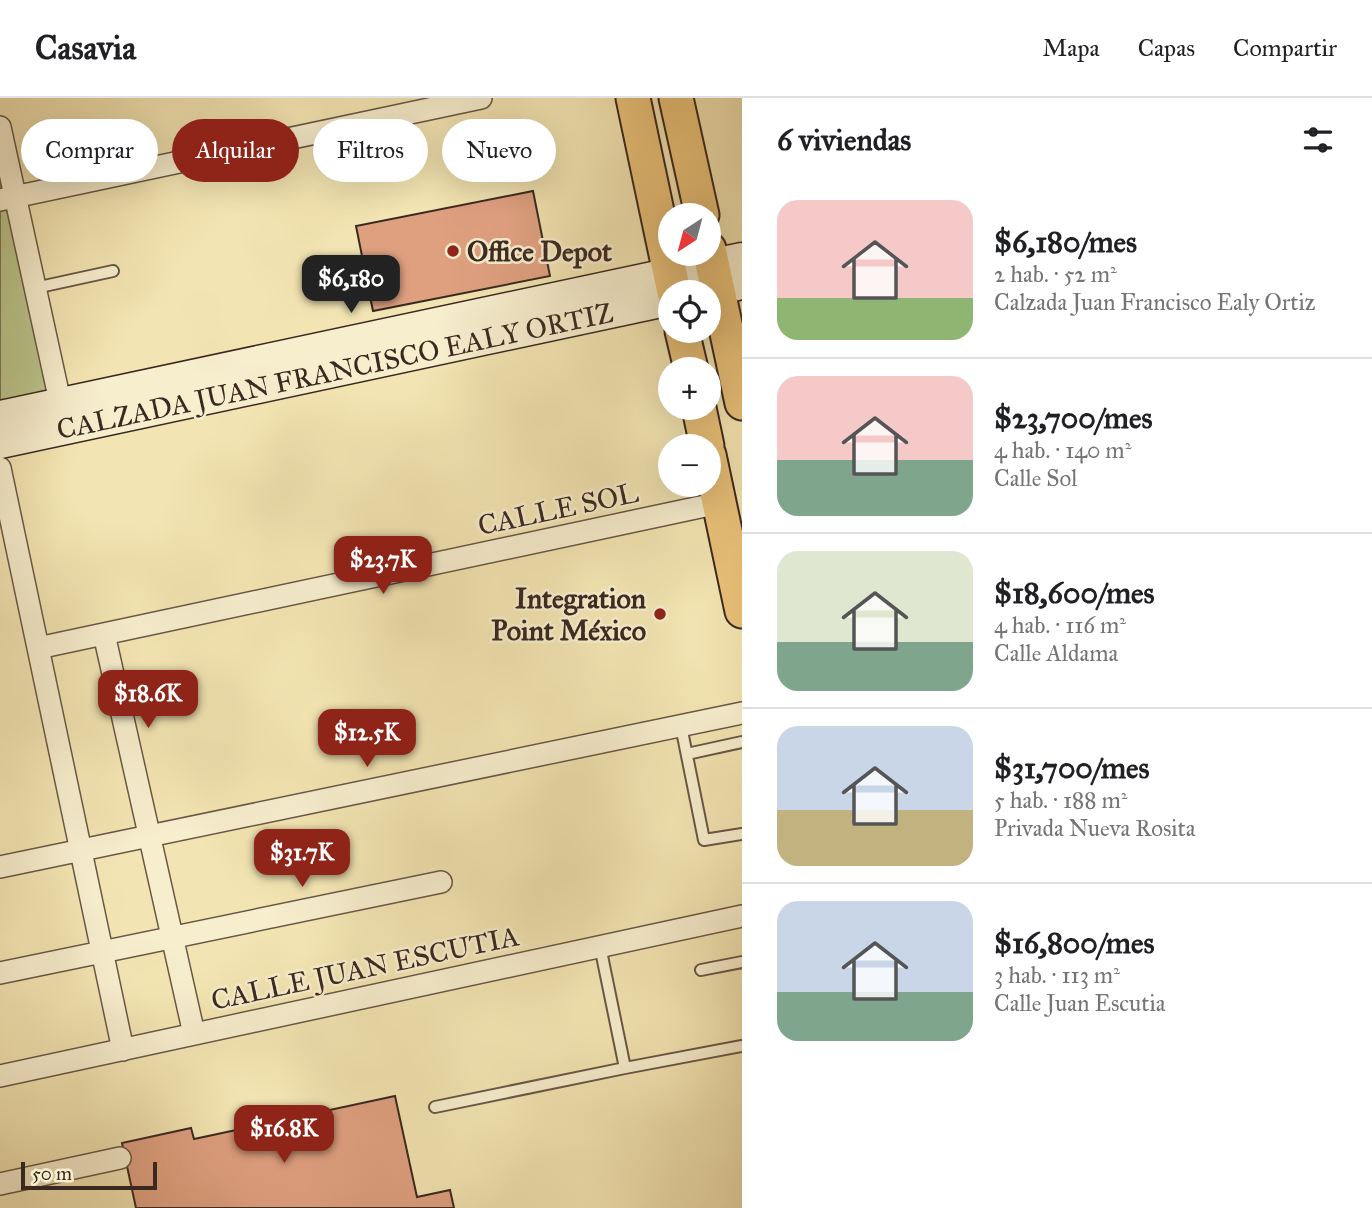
<!DOCTYPE html>
<html lang="es">
<head>
<meta charset="utf-8">
<style>
	:root { --surface:#fff; --page:#f6f6f6; --text:#202124; --muted:#757577; --line:#e0e0e0; --accent:#8f2418 }
	body { margin:0; font-family:"IM FELL Great Primer",serif; background:var(--page); color:var(--text); height:100vh; display:flex; flex-direction:column; font-size:26px; white-space:nowrap }
	* { box-sizing:border-box; margin:0 }
	p { font-size:23px; color:var(--muted) }
	.icon { flex:none; width:38px; height:38px; fill:none; stroke:currentColor; stroke-width:2; stroke-linecap:round; stroke-linejoin:round }
	.map { position:relative; flex:1; overflow:hidden }
	.panel { display:flex; flex-direction:column; background:var(--surface); width:630px }
	.panel>* { flex:none }
	.hud { position:absolute; left:21px; top:21px; width:616px; height:63px; display:flex; gap:14px }
	.needle { width:46px; rotate:216deg }
	.controls { position:absolute; left:658px; top:105px; display:grid; gap:14px }
	.controls a { display:grid; place-items:center; width:63px; height:63px; border-radius:50%; background:var(--surface); box-shadow:0 7px 28px #0002; font-size:35px }
	.scale { position:absolute; left:21px; bottom:18px; width:136px; box-sizing:border-box; padding-left:7px; border:4px solid #3a2921; border-top:0; font-size:19px; line-height:24px; white-space:nowrap; color:#3a2921; -webkit-text-stroke:5px #f7eece; paint-order:stroke }
	.price { position:absolute; translate:-50% -60px; padding:0 16px; border-radius:14px; background:var(--accent); color:#fff; font-size:23px; line-height:46px; filter:drop-shadow(0 2px 4px #0008) }
	.price::after { content:''; position:absolute; left:50%; top:42px; width:21px; height:16px; margin-left:-10px; background:inherit; clip-path:polygon(0 0,100% 0,50% 100%) }
	.price.on { background:#222; color:#fff }
	ul { padding:0; list-style:none }
	li { display:flex; align-items:center; gap:21px; height:175px; padding:0 35px }
	li+li { border-top:2px solid var(--line) }
	li span { display:grid; place-items:center; flex:none; width:196px; height:140px; border-radius:21px; color:#555 }
	li>.icon { margin-inline-start:auto }
	span .icon { width:84px; height:84px; fill:#fffc; stroke-width:1 }
	li b { font-size:30px }
	h2 { display:flex; justify-content:space-between; align-items:center; height:84px; padding:0 35px; font-size:30px }
	.tag { padding:0 24px; border-radius:32px; background:var(--surface); box-shadow:0 7px 28px #0002; font-size:24px; line-height:63px }
	.tag.on { background:var(--accent); color:#fff }
	header { display:flex; align-items:center; gap:42px; box-sizing:border-box; height:98px; padding:0 35px; background:var(--surface); border-bottom:2px solid var(--line) }
	header strong { font-size:33px }
	nav { display:flex; gap:38px; margin-inline-start:auto; font-size:24px }
	main { display:flex; flex:1; min-height:0 }
	.map>svg:first-child { display:block }
</style>
</head>
<body>
<header>
<strong>Casavia</strong>
<nav><a>Mapa</a><a>Capas</a><a>Compartir</a></nav>
</header>
<main>
<div class="map">
<svg width="742" height="1110" viewBox="0 0 742 1110">
	<rect width="100%" height="100%" fill="#f3e5b3"/>
	<filter id="stains"><feTurbulence type="fractalNoise" baseFrequency=".00286" numOctaves="4"/><feColorMatrix values="0 0 0 0 .2 0 0 0 0 .09 0 0 0 0 .02 0 0 0 .5 -.17"/></filter>
	<radialGradient id="worn" r=".72"><stop offset=".6" stop-color="#630" stop-opacity="0"/><stop offset="1" stop-color="#630" stop-opacity=".3"/></radialGradient>
	<!-- green -->
	<path fill="#bbc58c" stroke="#7a7756" stroke-width="2" d="M 0,75 L 53,299 L 0,302 Z"/>
	<!-- building -->
	<path fill="#dfa080" stroke="#3a2921" stroke-width="2" d="M 533,93 L 550,178 L 373,213 L 356,128 Z
		M 395,998 L 417,1099 L 450,1092 L 454,1110 L 136,1110 L 122,1045 L 191,1030 L 194,1041 Z"/>
	<g fill="none" stroke-linecap="round" stroke-linejoin="round">
		<defs>
			<path id="lane" d="M 35,190 L 113,173
				M 681,628 L 704,742 L 742,736
				M 687,656 L 742,644
				M 600,848 L 625,970
				M 701,872 L 742,864
				M 435,1009 L 625,970 L 742,948"/>
			<path id="street" d="M 0,29 L 63,317
				M 0,102 L 481,0
				M 0,370 L 123,952
				M 104,536 L 194,936
				M 38,550 L 719,405
				M 0,769 L 742,615
				M 0,875 L 441,784
				M 0,978 L 742,818
				M 0,1086 L 120,1060"/>
			<path id="secondary" d="M 705,194 L 742,186
				M 0,318 L 742,160
				M 0,345 L 670,202"/>
			<path id="primary" d="M 633,0 L 674,194
				M 676,0 L 702,117
				M 709,151 L 742,305
				M 682,233 L 691,271
				M 699,310 L 707,348
				M 709,357 L 742,513"/>
		</defs>
		<!-- lane casing -->
		<use href="#lane" stroke="#685846" stroke-width="14"/>
		<!-- street casing -->
		<use href="#street" stroke="#685846" stroke-width="24"/>
		<!-- secondary casing -->
		<use href="#secondary" stroke="#3a2921" stroke-width="33"/>
		<!-- primary casing -->
		<use href="#primary" stroke="#3a2921" stroke-width="37"/>
		<!-- lane -->
		<use href="#lane" stroke="#f7eece" stroke-width="10"/>
		<!-- street -->
		<use href="#street" stroke="#f7eece" stroke-width="21"/>
		<!-- secondary -->
		<use href="#secondary" stroke="#f7eece" stroke-width="30"/>
		<!-- primary -->
		<use href="#primary" stroke="#eac27a" stroke-width="33"/>
	</g>
	<!-- markers -->
	<g fill="#8f2418" stroke="#f7eece" stroke-width="2.5">
		<circle cx="453" cy="153" r="7"/>
		<circle cx="660" cy="516" r="7"/>
	</g>
	<g text-anchor="middle" dominant-baseline="central" stroke-width="5" stroke-linejoin="round" paint-order="stroke">
		<!-- poi labels -->
		<g font-size="28" font-weight="bold" fill="#3a2921" stroke="#f7eece" text-anchor="start">
			<text x="467" y="153">Office Depot</text>
			<text x="646" y="500" text-anchor="end">Integration<tspan x="646" dy="32">Point México</tspan></text>
		</g>
		<!-- street labels -->
		<g font-size="28" fill="#3a2921" stroke="#f7eece">
			<text transform="translate(335 273) rotate(-12)">CALZADA JUAN FRANCISCO EALY ORTIZ</text>
			<text transform="translate(558 411) rotate(-12)">CALLE SOL</text>
			<text transform="translate(365 870) rotate(-12)">CALLE JUAN ESCUTIA</text>
		</g>
	</g>
	<rect width="100%" height="100%" filter="url(#stains)"/>
	<rect width="100%" height="100%" fill="url(#worn)"/>
</svg>
<div class="controls">
<a><svg class="needle" viewBox="-14 -14 28 28"><path d="M0-13l5 13h-10z" fill="#e53935"/><path d="M0 13l5-13h-10z" fill="#757577"/></svg></a>
<a><svg class="icon" aria-label="locate" viewBox="0 0 24 24"><circle cx="12" cy="12" r="6"/><path d="M12 2v4M12 18v4M2 12h4M18 12h4"/></svg></a>
<a>+</a>
<a>−</a>
</div>
<div class="scale">50 m</div>
<b class="price on" style="left:351px;top:217px">$6,180</b>
<b class="price" style="left:383px;top:498px">$23.7K</b>
<b class="price" style="left:148px;top:632px">$18.6K</b>
<b class="price" style="left:367px;top:671px">$12.5K</b>
<b class="price" style="left:302px;top:791px">$31.7K</b>
<b class="price" style="left:284px;top:1067px">$16.8K</b>
<div class="hud">
<a class="tag">Comprar</a>
<a class="tag on">Alquilar</a>
<a class="tag">Filtros</a>
<a class="tag">Nuevo</a>
</div>
</div>
<section class="panel">
<h2>6 viviendas<svg class="icon" aria-label="filters" viewBox="0 0 24 24"><path d="M4 7h16M4 17h16"/><circle cx="9" cy="7" r="2"/><circle cx="15" cy="17" r="2"/></svg></h2>
<ul>
<li><span style="background:linear-gradient(#f6c9c9 70%,#8fb573 0)"><svg class="icon" aria-label="home" viewBox="0 0 24 24"><path d="M3 11l9-7 9 7M6 9v11h12V9"/></svg></span><div><b>$6,180/mes</b><p>2 hab. · 52 m²</p><p>Calzada Juan Francisco Ealy Ortiz</p></div></li>
<li><span style="background:linear-gradient(#f6c9c9 60%,#7fa58c 0)"><svg class="icon" aria-label="home" viewBox="0 0 24 24"><path d="M3 11l9-7 9 7M6 9v11h12V9"/></svg></span><div><b>$23,700/mes</b><p>4 hab. · 140 m²</p><p>Calle Sol</p></div></li>
<li><span style="background:linear-gradient(#dfe7d0 65%,#7fa58c 0)"><svg class="icon" aria-label="home" viewBox="0 0 24 24"><path d="M3 11l9-7 9 7M6 9v11h12V9"/></svg></span><div><b>$18,600/mes</b><p>4 hab. · 116 m²</p><p>Calle Aldama</p></div></li>
<li><span style="background:linear-gradient(#c9d6e8 60%,#c2b280 0)"><svg class="icon" aria-label="home" viewBox="0 0 24 24"><path d="M3 11l9-7 9 7M6 9v11h12V9"/></svg></span><div><b>$31,700/mes</b><p>5 hab. · 188 m²</p><p>Privada Nueva Rosita</p></div></li>
<li><span style="background:linear-gradient(#c9d6e8 65%,#7fa58c 0)"><svg class="icon" aria-label="home" viewBox="0 0 24 24"><path d="M3 11l9-7 9 7M6 9v11h12V9"/></svg></span><div><b>$16,800/mes</b><p>3 hab. · 113 m²</p><p>Calle Juan Escutia</p></div></li>
</ul>
</section>
</main>
</body>
</html>
